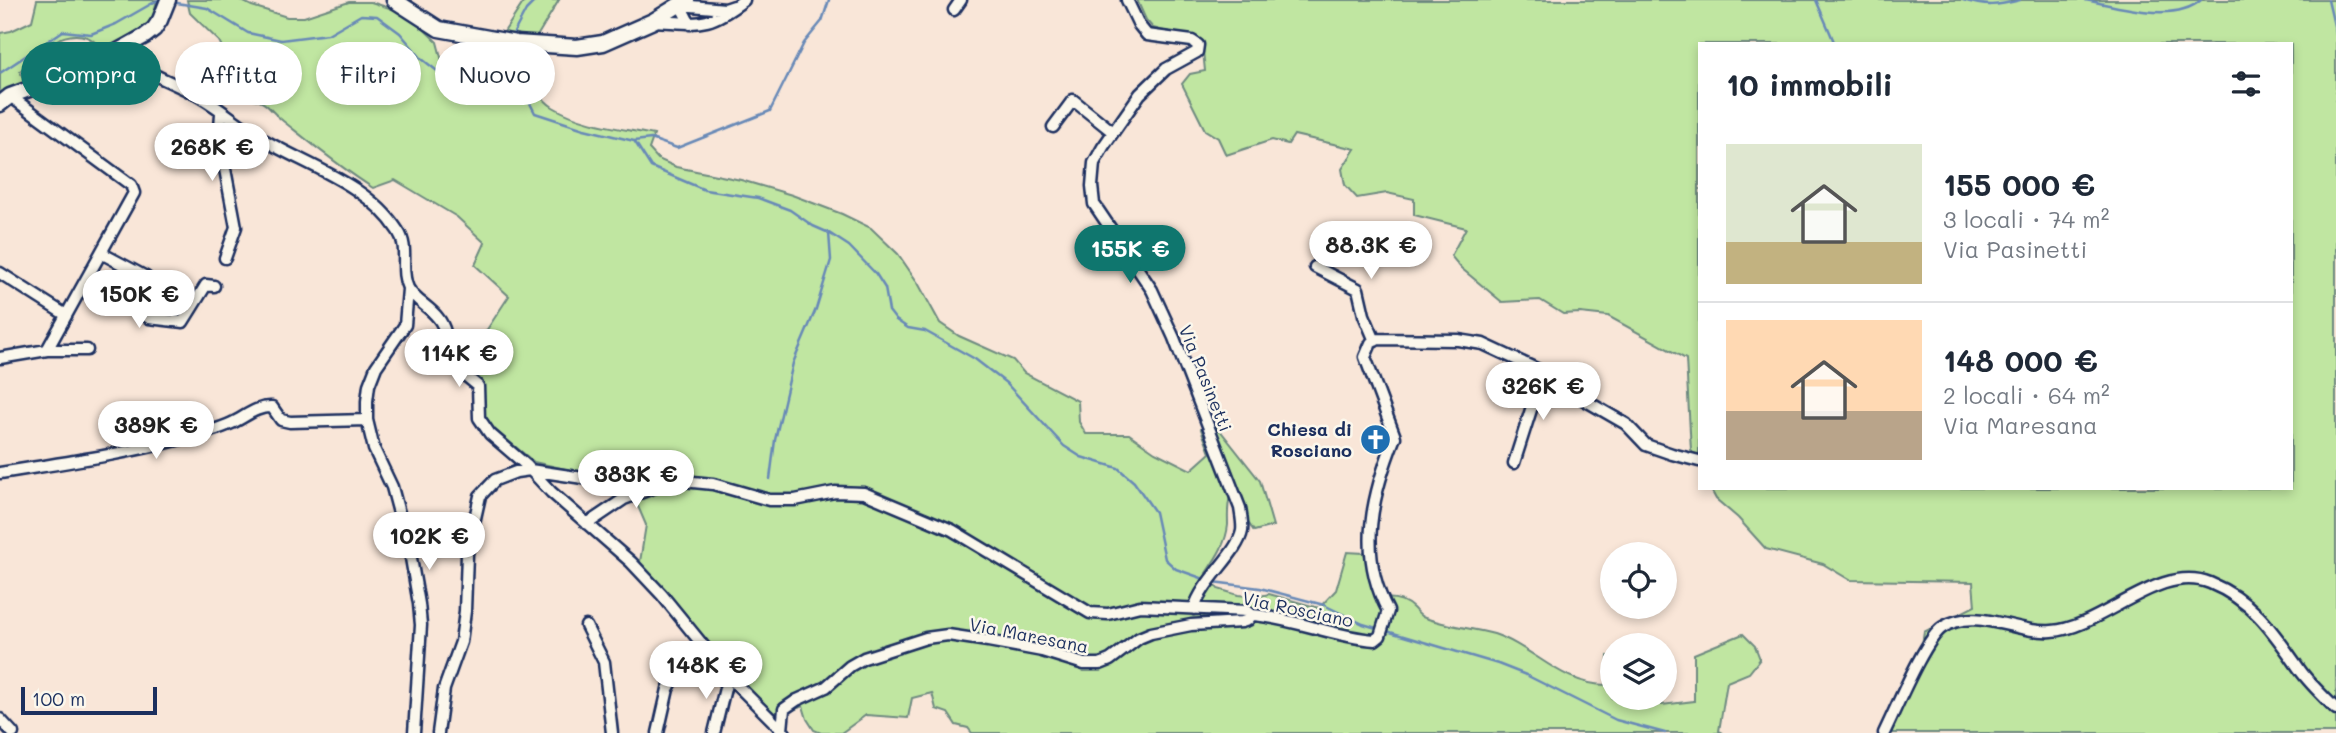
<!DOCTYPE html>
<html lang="it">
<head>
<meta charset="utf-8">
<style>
	:root { --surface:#fff; --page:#f6f6f7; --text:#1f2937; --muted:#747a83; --line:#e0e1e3; --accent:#0f766e }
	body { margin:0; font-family:Mali,sans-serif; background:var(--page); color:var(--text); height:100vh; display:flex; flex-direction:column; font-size:26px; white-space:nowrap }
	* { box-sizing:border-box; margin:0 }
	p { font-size:23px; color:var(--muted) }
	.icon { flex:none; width:38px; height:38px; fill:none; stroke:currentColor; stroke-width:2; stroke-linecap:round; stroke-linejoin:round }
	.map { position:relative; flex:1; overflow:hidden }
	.side { position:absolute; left:1698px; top:42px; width:595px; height:448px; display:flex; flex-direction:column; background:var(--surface); border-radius:0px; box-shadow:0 4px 10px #0003 }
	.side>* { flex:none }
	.guide { position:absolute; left:21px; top:42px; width:665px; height:63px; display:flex; gap:14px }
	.fabs { position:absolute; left:1600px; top:542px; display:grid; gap:14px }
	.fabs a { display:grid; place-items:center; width:77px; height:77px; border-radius:50%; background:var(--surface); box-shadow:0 4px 10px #0003; font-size:35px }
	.scale { position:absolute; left:21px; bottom:18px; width:136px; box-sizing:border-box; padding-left:7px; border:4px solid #1b2f5e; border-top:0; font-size:19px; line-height:24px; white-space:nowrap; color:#1b2f5e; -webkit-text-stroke:5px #fbf7ec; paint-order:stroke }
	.price { position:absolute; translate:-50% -60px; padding:0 16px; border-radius:24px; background:#fff; color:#222; font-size:23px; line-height:46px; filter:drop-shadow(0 2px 4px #0008) }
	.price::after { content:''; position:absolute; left:50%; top:42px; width:21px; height:16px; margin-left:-10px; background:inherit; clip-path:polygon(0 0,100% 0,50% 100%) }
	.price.selected { background:var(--accent); color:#fff }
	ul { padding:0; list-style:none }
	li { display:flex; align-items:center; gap:21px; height:175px; padding:0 28px }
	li+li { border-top:2px solid var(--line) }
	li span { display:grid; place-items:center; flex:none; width:196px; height:140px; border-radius:0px; color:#555 }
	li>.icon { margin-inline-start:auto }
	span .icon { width:84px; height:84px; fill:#fffc; stroke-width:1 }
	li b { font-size:30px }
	h2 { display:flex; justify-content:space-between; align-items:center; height:84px; padding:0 28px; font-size:30px }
	.pill { padding:0 24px; border-radius:32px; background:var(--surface); box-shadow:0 4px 10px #0003; font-size:24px; line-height:63px }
	.pill.selected { background:var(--accent); color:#fff }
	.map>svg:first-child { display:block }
</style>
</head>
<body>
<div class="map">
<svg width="2336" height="733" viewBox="0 0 2336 733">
	<rect width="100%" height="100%" fill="#f9e6d8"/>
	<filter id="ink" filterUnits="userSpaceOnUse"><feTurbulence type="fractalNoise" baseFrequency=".0143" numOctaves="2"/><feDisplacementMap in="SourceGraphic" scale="14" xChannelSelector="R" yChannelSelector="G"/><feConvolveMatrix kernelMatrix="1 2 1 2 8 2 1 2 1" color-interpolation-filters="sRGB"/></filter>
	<g filter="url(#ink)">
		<!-- green -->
		<path fill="#c0e6a1" stroke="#6e8a80" stroke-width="2" d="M 37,0 L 157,0 L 152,21 L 114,45 L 101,47 C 97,44 92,39 87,37 C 60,27 37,55 20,71 L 25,83 L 0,94 L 0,33 L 11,31 L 32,21 Z
			M 187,0 L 240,0 L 252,6 L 287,17 L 304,17 L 349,2 L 371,2 L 408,14 L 437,42 L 442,61 L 448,70 L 461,74 L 495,72 L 497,76 C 531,62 531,94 553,107 C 583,125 620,128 654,135 L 649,149 L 658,159 L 676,167 L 741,180 L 792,195 L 842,214 L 871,228 L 898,254 L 918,283 L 940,323 L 959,336 L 1013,360 L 1024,373 L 1078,401 L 1079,422 L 1086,434 L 1129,434 L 1155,452 L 1191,470 L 1210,453 L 1201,429 L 1215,424 L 1260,481 L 1273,526 L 1254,531 L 1230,497 C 1227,507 1228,515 1228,525 C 1226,544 1216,558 1206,573 L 1218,589 L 1238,595 L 1256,597 L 1269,594 L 1319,608 L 1336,590 L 1347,552 L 1364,553 L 1378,599 C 1391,597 1404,599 1413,608 C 1417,612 1420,617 1425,618 C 1447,626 1472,628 1494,634 C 1534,647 1561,685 1607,685 L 1608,656 L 1612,657 L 1612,698 L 1655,698 L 1662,705 L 1694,701 L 1694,654 L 1743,634 L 1755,646 L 1760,659 L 1749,673 L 1727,682 L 1719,731 L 1723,733 L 972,733 L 968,728 L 956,725 L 948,713 L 936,709 L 932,693 L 912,698 L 908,718 L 866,715 L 841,733 L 821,733 L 814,730 L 807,719 L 803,706 L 778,716 C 726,673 687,616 639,568 L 646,525 L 634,497 L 608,474 L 570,470 L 534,462 L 473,412 L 474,386 L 465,363 L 509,296 L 475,265 L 485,243 L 457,217 L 395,180 L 373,188 C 341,168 312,144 283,121 C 266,107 270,103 247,97 L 219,41 L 190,13 Z
			M 525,0 L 559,0 L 536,38 L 504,32 Z
			M 1137,0 L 2336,0 L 2336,733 L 1879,733 L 1921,651 L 1924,632 L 1975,606 L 1973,582 L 1850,580 L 1823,564 L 1766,549 L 1738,518 L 1716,499 L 1710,488 L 2291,488 L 2291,44 L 1699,44 L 1699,467 L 1691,450 L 1686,359 L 1608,316 L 1580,313 L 1563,314 L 1540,300 L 1502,302 L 1461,268 L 1451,256 L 1466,228 L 1414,215 L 1414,199 L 1387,193 L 1357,198 L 1345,185 L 1342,169 L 1355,149 L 1294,135 L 1288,144 L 1272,140 L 1226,155 L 1218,138 L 1205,130 L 1182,84 L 1190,74 L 1205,71 L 1202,41 L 1153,28 L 1146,20 Z"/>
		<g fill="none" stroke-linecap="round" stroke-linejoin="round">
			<!-- stream -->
			<path stroke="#6789b7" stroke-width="2.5" d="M 1816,0 L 1835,44
				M 1963,0 C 1986,7 1997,6 2020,0
				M 2085,0 C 2117,6 2174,24 2201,0
				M 2328,0 L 2336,34
				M 171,2 L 207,8 L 248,33 L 281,40 L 328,34 L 361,15 L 377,16 L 400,33 L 422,59 L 441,74 L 461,81 L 477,79 L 495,66 L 512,68 L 535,113 L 584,129 L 634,141 L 651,139 L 677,148 L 770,111 L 804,43 L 822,21 L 829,0
				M 511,38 L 526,10 L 536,0
				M 496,65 L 506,47
				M 0,73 L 63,31 L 91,34 L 116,24 L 158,0
				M 635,142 L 651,167 L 705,190 L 758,198 L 790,210 L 813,226 L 829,233 L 831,260 L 816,309 L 793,363 L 775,440 L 770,479
				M 829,233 L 849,246 L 876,274 L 885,288 L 889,311 L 896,320 L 908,328 L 925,331 L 975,359 L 1006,383 L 1064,446 L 1081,457 L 1118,468 L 1134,482 L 1155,512 L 1165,559 L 1176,569 L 1207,580
				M 1213,582 L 1260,588 L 1324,605 L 1363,624 L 1498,664 L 1526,675 L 1616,720 L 1665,733"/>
			<defs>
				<path id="street" d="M 1127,0 L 1139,25 L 1147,35 L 1192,41 L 1198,45 L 1197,52 L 1166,69 L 1140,94 L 1103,147 L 1094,163 L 1092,186 L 1094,204 L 1152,290 L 1174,338 L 1240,508 C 1241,515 1243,524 1242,531 C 1238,553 1202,581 1194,609
					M 954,10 L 961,0
					M 654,21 C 699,23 706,29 744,0
					M 690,24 L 680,5 L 725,9 L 734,6
					M 114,54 C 139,69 165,79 191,92 C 216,104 238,125 262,139 C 308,166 368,184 398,231 C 410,248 399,270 408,288 C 415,301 429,306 438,318 C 448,330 447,348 450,363 L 478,386 L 479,418 L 490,434 L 526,465 L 551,492 L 631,562 L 662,595 L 728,676 L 785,733
					M 10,96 L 131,185 L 134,193 L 47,350
					M 221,113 L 220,128 L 225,169 L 236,227 L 225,258
					M 1053,127 L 1073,100 L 1113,132
					M 101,253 L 146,277 L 150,286 L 141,304 L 141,313 L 149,318 L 183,322 L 206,285 L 214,286
					M 1315,267 L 1358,289 L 1364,315 L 1375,341
					M 0,273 L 66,315
					M 408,289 L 405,325 L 376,367 L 369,385 L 367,401 L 367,420 L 374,449 L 392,487 L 411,558 L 419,604 L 421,625 L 414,733
					M 0,358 L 47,350 L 87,350
					M 1514,463 L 1543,372
					M 0,473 C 61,463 121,455 181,439 C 197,435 217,430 232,423 C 245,417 257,406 272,407 L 281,420 L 290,422 L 367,420
					M 587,524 L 624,499 L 666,483
					M 586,626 L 604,662 L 612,733
					M 0,719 L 13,733
					M 782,730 L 784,709 L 797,700 L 826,687 L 850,666 L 864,658 L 926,638 L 948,635 L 988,641 L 1042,651 L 1084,664 L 1100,664 L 1110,660 L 1139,638 L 1151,633 L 1191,625 L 1242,622 L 1248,620 L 1252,615
					M 438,733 L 444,689 L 461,642 L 465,611 L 467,554 L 480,496 L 495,480 L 516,472 L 530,470 L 583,478 L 673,480 L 713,484 L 769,500 L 795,500 L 835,492 L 864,493 L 952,530 L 1090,613 L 1108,614 L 1140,606 L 1247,611 L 1252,615 C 1294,618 1333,637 1375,640 L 1380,636 L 1388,611 C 1357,553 1372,495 1395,437 L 1365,357 L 1371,343 L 1377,339 L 1458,340 L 1483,344 L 1543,372 L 1548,379 L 1626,424 L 1646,445 L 1672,454 L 1699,461
					M 658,733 L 668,689 L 673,680 L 707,649
					M 714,733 L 728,676
					M 1884,733 C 1895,711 1925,638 1943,627 C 1977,606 2016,634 2052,631 C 2102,628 2159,562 2210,583 C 2254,601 2274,633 2300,670 C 2310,684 2324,697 2336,709"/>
				<path id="secondary" d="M 394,0 L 439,29 L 516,43 L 577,47 L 603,43 L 653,21 L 687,0
					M 0,104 L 10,96 L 89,67 L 145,36 L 154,29 L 160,20 L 168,0"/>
			</defs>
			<!-- street casing -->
			<use href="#street" stroke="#1b2f5e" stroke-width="15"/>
			<!-- secondary casing -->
			<use href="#secondary" stroke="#1b2f5e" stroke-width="19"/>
			<!-- street -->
			<use href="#street" stroke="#fbf7ec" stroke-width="10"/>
			<!-- secondary -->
			<use href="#secondary" stroke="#fbf7ec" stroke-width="14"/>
		</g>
	</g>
	<!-- icons -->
	<defs>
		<symbol id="church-disc" viewBox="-11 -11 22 22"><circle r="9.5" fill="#1f6fb2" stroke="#fbf7ec"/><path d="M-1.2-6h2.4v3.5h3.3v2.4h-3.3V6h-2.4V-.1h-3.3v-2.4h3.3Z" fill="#fff"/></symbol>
	</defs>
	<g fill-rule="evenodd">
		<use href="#church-disc" x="1358" y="422" width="35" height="35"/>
	</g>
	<g text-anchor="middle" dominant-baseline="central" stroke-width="5" stroke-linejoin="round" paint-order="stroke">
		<!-- street labels -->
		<g font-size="18" fill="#1b2f5e" stroke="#fbf7ec">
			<text transform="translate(1206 378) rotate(68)">Via Pasinetti</text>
			<text transform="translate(1298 609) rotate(12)">Via Rosciano</text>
			<text transform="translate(1029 635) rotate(11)">Via Maresana</text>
		</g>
		<!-- poi labels -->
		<g font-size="18" font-weight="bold" fill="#1b2f5e" stroke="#fbf7ec" text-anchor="end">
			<text x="1352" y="429">Chiesa di<tspan x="1352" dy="21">Rosciano</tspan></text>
		</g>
	</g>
</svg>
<div class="fabs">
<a><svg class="icon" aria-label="locate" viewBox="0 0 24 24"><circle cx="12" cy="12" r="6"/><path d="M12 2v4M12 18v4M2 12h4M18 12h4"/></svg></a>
<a><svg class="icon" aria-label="layers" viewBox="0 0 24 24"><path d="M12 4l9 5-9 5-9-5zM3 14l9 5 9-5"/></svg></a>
</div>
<div class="scale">100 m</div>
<b class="price" style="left:212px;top:183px">268K €</b>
<b class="price" style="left:1371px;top:281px">88.3K €</b>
<b class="price selected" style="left:1130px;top:285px">155K €</b>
<b class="price" style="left:139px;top:330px">150K €</b>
<b class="price" style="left:459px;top:389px">114K €</b>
<b class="price" style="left:1543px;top:422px">326K €</b>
<b class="price" style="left:156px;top:461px">389K €</b>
<b class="price" style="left:636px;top:510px">383K €</b>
<b class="price" style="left:429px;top:572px">102K €</b>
<b class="price" style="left:706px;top:701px">148K €</b>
<div class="guide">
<a class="pill selected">Compra</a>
<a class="pill">Affitta</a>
<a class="pill">Filtri</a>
<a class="pill">Nuovo</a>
</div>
<section class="side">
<h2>10 immobili<svg class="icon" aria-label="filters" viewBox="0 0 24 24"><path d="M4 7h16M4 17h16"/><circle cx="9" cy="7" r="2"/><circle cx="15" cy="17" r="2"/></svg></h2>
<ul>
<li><span style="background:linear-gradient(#dfe7d0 70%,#c2b280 0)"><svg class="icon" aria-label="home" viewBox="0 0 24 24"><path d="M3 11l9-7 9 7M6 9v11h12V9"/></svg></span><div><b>155 000 €</b><p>3 locali · 74 m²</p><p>Via Pasinetti</p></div></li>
<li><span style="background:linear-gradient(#ffd9b3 65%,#b9a48a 0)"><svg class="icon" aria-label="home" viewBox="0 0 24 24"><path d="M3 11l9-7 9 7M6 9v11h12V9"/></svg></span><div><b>148 000 €</b><p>2 locali · 64 m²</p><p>Via Maresana</p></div></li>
</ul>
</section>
</div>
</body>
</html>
